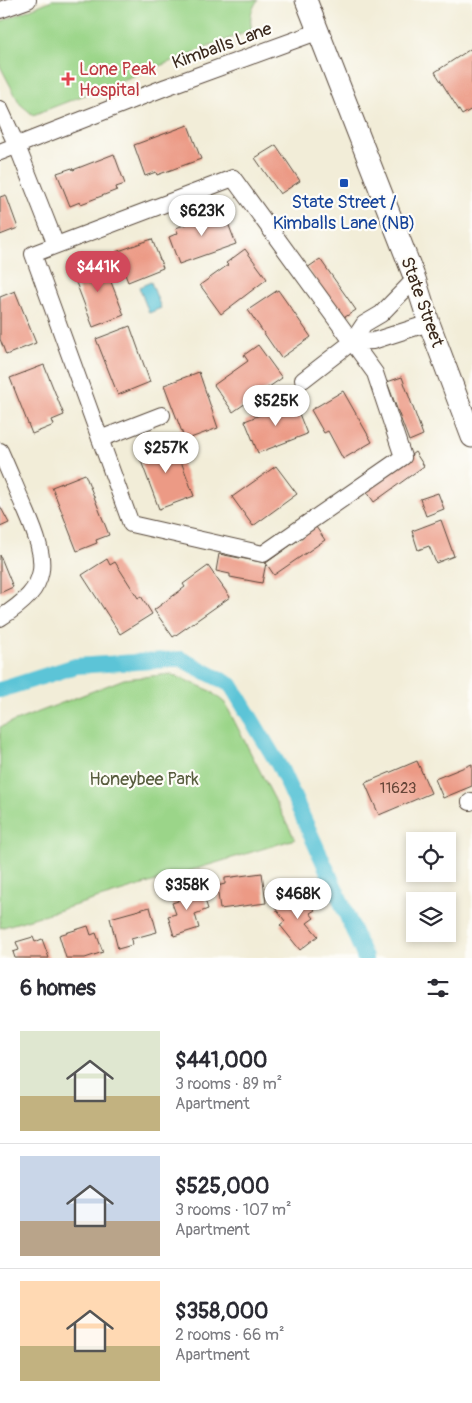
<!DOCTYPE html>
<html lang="en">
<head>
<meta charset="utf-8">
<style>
	:root { --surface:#fff; --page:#f2f2f3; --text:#2b2b33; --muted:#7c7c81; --line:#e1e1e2; --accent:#d1495b }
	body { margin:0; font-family:Pangolin,sans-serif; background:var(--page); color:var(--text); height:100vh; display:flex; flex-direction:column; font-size:19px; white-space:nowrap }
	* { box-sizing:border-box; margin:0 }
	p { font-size:16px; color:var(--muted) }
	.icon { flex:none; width:28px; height:28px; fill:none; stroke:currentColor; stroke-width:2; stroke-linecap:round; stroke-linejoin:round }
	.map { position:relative; height:958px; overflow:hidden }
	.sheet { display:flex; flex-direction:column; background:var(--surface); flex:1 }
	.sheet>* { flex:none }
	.controls { position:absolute; left:406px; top:832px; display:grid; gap:10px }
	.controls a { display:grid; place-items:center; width:50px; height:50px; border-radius:0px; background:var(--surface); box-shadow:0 2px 8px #0003; font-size:25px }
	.price { position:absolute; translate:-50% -42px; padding:0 11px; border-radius:18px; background:#fff; color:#222; font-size:16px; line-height:32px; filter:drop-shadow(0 1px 2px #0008) }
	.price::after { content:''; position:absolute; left:50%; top:30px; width:15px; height:11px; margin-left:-8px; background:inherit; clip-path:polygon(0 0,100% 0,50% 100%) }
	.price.selected { background:var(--accent); color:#fff }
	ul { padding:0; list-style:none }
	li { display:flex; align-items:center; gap:15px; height:125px; padding:0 20px }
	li+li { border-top:1px solid var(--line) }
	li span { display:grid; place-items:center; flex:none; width:140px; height:100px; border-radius:0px; color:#555 }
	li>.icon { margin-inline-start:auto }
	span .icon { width:60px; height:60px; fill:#fffc; stroke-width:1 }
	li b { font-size:21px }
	h2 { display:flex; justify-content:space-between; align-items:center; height:60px; padding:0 20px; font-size:21px }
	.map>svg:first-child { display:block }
</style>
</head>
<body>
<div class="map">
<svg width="472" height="958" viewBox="0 0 472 958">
	<rect width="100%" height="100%" fill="#fdfcf7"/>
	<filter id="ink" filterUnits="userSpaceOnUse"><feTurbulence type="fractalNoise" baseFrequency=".02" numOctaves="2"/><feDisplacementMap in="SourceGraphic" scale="10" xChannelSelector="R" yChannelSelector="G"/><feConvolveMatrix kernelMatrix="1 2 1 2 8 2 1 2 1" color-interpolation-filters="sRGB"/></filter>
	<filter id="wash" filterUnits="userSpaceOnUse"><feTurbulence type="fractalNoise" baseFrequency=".0096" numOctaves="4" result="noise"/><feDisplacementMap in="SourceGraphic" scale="20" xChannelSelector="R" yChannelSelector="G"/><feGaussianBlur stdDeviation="1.12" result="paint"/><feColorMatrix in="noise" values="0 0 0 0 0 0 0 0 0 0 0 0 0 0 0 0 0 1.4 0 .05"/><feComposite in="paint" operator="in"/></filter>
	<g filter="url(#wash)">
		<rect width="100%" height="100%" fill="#f2edd8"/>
		<!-- green -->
		<path fill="#9bd589" stroke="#6b8054" d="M 52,0 L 258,0 C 251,9 249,19 252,30 L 33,115 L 20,104 L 0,66 L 0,22 Z
			M 171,674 L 209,690 L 225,703 L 295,839 L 0,928 L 0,727 L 124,679 Z"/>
		<!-- water -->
		<path fill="#5bc4d7" stroke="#4b777a" d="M 151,282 L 161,308 L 149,313 L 139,287 Z"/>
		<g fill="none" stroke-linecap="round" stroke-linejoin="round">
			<!-- canal -->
			<path stroke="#5bc4d7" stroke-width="16" d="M 0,690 L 76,666 L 181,659 L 231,685 L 281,769 L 336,890 L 365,958"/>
		</g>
		<g id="blocks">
			<!-- building -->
			<path fill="#ec9a85" d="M 472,48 L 472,109 L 462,115 L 435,72 Z
				M 188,125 L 201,159 L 157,175 L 156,172 L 145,176 L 134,145 Z
				M 276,145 L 300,181 L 280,194 L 255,158 Z
				M 114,154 L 125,184 L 116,187 L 117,190 L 81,204 L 80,202 L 70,206 L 57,173 L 72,168 L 73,170 Z
				M 6,195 L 18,228 L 0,235 L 0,197 Z
				M 223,210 L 236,244 L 179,264 L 169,237 L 178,233 L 176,228 Z
				M 152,239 L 163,268 L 128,282 L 116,252 Z
				M 245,249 L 267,279 L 221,314 L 200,285 L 228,265 L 226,263 Z
				M 106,259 L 114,280 L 111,282 L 124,315 L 93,327 L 72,272 Z
				M 320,259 L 356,310 L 342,319 L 307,268 Z
				M 278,290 L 311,337 L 281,358 L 248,310 Z
				M 15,291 L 36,343 L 6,355 L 0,339 L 0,297 Z
				M 130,326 L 150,382 L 118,395 L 96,339 Z
				M 258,345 L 282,378 L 233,412 L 214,385 L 248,361 L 244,355 Z
				M 44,365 L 64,415 L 52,420 L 54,425 L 32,434 L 10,378 Z
				M 199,372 L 218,428 L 185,440 L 164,385 Z
				M 402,377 L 423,435 L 409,441 L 387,382 Z
				M 343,391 L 372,442 L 343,459 L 328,431 L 324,433 L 311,410 Z
				M 294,401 L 307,434 L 258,453 L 245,421 Z
				M 173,440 L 194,496 L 159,509 L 138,453 Z
				M 415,452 L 424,466 L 374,502 L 365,489 Z
				M 276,466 L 297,494 L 253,526 L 232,497 Z
				M 85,474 L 109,535 L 96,540 L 97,543 L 77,551 L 52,487 Z
				M 438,493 L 444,509 L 426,516 L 420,499 Z
				M 0,506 L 9,523 L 0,527 Z
				M 441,520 L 454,556 L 436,563 L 429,546 L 418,550 L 412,531 Z
				M 316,527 L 325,540 L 274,575 L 266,563 L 262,583 L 230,577 L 230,574 L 216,571 L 219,554 L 266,563 Z
				M 0,555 L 13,587 L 0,593 Z
				M 107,559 L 110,565 L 115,562 L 138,598 L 141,596 L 152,614 L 120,634 L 82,575 Z
				M 208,566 L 230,597 L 173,637 L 154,610 L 185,587 L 183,584 Z
				M 417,761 L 431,793 L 379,815 L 365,783 Z
				M 472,764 L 472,786 L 443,798 L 435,779 Z
				M 262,873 L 266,903 L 220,909 L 217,886 L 225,884 L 225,878 Z
				M 193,887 L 195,893 L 202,891 L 208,909 L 195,914 L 199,928 L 174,936 L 168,916 L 176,914 L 172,903 L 178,901 L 175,893 Z
				M 294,894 L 298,899 L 303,895 L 315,910 L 310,913 L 314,918 L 307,923 L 318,936 L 300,950 L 280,925 L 285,921 L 275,908 Z
				M 150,907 L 157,932 L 131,939 L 132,945 L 118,949 L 110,918 Z
				M 88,926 L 91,935 L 96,933 L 103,952 L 85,958 L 66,958 L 59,935 Z
				M 33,937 L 35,942 L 42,939 L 49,958 L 15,958 L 13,952 L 19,950 L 16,942 Z"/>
		</g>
	</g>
	<g filter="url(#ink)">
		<use href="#blocks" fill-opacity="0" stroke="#56473a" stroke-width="1"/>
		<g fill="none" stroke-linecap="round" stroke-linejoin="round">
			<defs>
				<path id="minor" d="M 0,10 L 28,0
					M 0,109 L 17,146 L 56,245
					M 0,152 L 166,87 L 317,32
					M 233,178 L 375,373 L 403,457 L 263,554 L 131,524 L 33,254 Z
					M 352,342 L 373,341 L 429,323
					M 303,380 L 352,342 L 364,324 L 381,314 L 415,279
					M 100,439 L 162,415
					M 0,451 C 9,471 17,491 26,511 C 48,562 52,586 0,618
					M 470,802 L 472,801"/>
				<path id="major" d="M 306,0 L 415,279 L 429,323 L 472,437"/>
			</defs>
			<!-- minor casing -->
			<use href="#minor" stroke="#56473a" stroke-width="18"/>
			<!-- major casing -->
			<use href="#major" stroke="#56473a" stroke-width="23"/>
			<!-- minor -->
			<use href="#minor" stroke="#fff" stroke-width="16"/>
			<!-- major -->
			<use href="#major" stroke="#fff" stroke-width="21"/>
		</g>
	</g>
	<!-- markers -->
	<path fill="#e0444e" stroke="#fdfcf7" stroke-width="2" d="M65.5 71.5h5v5h5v5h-5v5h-5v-5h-5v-5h5z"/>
	<rect fill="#1a4fb4" stroke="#fdfcf7" stroke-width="2" x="339" y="178" width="10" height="10" rx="2.5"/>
	<g text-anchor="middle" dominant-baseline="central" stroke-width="4.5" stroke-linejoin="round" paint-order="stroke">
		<!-- number labels -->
		<g font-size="15" fill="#674638">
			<text x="398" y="788">11623</text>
		</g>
		<!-- street labels -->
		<g font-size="18" fill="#3b2a1e" stroke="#fdfcf7">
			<text transform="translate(222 46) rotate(-20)">Kimballs Lane</text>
			<text transform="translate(422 302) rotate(70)">State Street</text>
		</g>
		<!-- health labels -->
		<g font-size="18" fill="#be3a42" stroke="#fdfcf7" text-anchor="start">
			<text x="79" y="69">Lone Peak<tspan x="79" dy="21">Hospital</tspan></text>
		</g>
		<!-- transit labels -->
		<g font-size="18" fill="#164399" stroke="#fdfcf7">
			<text x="344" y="202">State Street /<tspan x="344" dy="21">Kimballs Lane (NB)</tspan></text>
		</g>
		<!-- park labels -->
		<g font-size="18" fill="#585d3e" stroke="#fdfcf7">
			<text x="144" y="779">Honeybee Park</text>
		</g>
	</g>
</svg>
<div class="controls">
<a><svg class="icon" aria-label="locate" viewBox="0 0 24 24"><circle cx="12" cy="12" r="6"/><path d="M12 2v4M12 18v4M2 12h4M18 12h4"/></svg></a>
<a><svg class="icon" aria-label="layers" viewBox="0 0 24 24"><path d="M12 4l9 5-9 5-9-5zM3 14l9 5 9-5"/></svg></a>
</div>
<b class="price" style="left:202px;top:237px">$623K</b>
<b class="price selected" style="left:98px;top:293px">$441K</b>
<b class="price" style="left:276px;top:427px">$525K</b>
<b class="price" style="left:166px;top:474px">$257K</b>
<b class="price" style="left:187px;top:911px">$358K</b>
<b class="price" style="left:298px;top:920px">$468K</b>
</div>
<section class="sheet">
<h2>6 homes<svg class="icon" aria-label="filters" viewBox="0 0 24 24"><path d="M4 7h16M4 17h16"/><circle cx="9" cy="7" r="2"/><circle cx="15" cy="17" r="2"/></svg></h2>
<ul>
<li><span style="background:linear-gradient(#dfe7d0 65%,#c2b280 0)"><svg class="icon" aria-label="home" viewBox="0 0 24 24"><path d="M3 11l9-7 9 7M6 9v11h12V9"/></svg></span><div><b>$441,000</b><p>3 rooms · 89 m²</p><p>Apartment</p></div></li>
<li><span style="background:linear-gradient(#c9d6e8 65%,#b9a48a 0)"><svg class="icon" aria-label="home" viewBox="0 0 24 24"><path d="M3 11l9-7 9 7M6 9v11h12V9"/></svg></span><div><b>$525,000</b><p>3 rooms · 107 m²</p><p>Apartment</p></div></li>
<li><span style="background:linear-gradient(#ffd9b3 65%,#c2b280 0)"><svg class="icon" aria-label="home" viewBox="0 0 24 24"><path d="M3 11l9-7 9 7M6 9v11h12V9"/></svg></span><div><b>$358,000</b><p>2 rooms · 66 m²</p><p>Apartment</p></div></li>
</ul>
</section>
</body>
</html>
